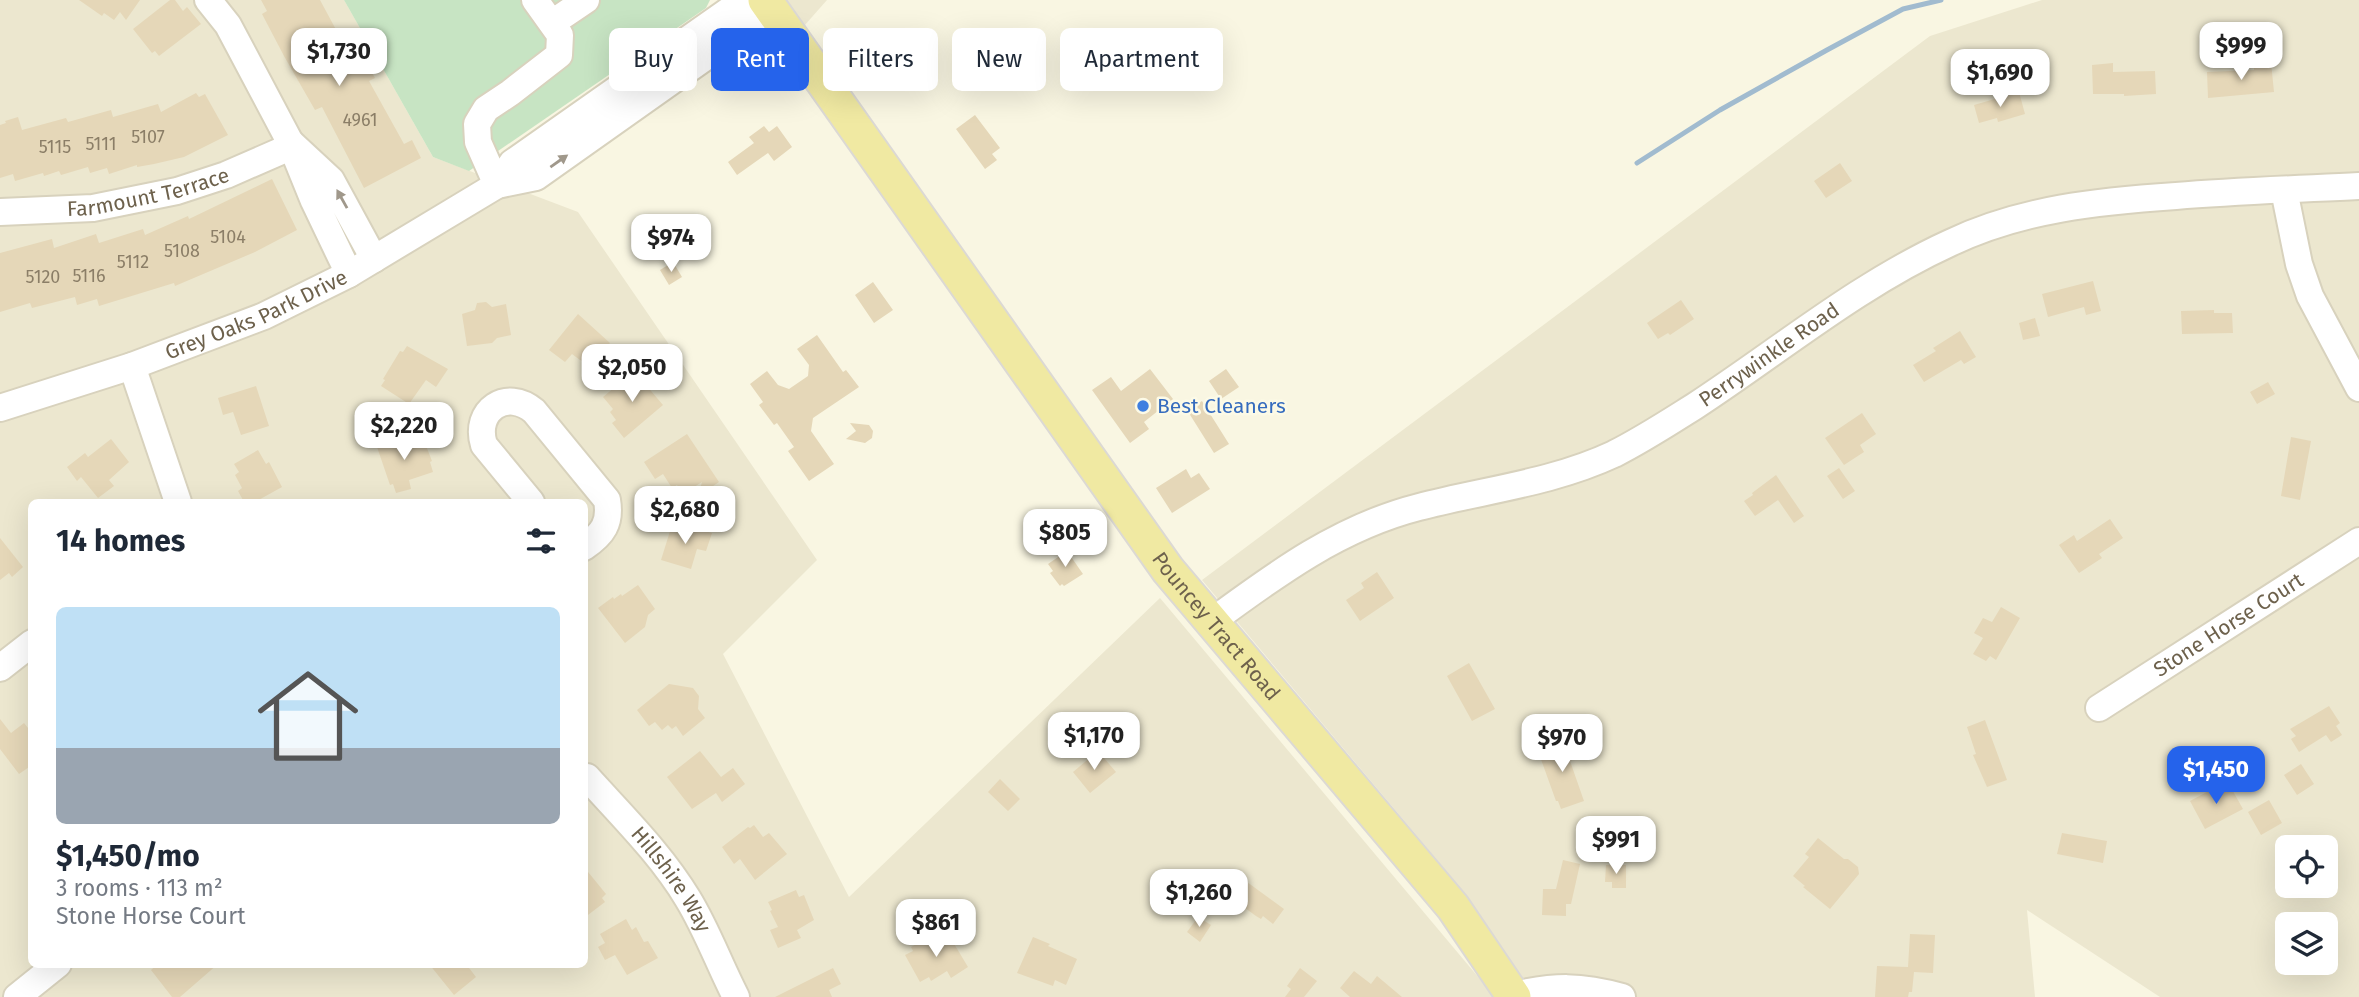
<!DOCTYPE html>
<html lang="en">
<head>
<meta charset="utf-8">
<style>
	:root { --surface:#fff; --page:#f2f2f3; --text:#1f2937; --muted:#747a83; --line:#e0e1e3; --accent:#2563eb }
	body { margin:0; font-family:"Fira Sans",sans-serif; background:var(--page); color:var(--text); height:100vh; display:flex; flex-direction:column; font-size:26px; white-space:nowrap }
	* { box-sizing:border-box; margin:0 }
	p { font-size:23px; color:var(--muted) }
	.icon { flex:none; width:38px; height:38px; fill:none; stroke:currentColor; stroke-width:2; stroke-linecap:round; stroke-linejoin:round }
	.map { position:relative; flex:1; overflow:hidden }
	.side { position:absolute; left:28px; top:499px; width:560px; height:469px; display:flex; flex-direction:column; background:var(--surface); border-radius:10px; box-shadow:0 7px 28px #0002 }
	.side>* { flex:none }
	.banner { position:absolute; left:609px; top:28px; width:665px; height:63px; display:flex; gap:14px }
	.fabs { position:absolute; left:2275px; top:835px; display:grid; gap:14px }
	.fabs a { display:grid; place-items:center; width:63px; height:63px; border-radius:10px; background:var(--surface); box-shadow:0 7px 28px #0002; font-size:35px }
	.price { position:absolute; translate:-50% -60px; padding:0 16px; border-radius:14px; background:#fff; color:#222; font-size:23px; line-height:46px; filter:drop-shadow(0 2px 4px #0008) }
	.price::after { content:''; position:absolute; left:50%; top:42px; width:21px; height:16px; margin-left:-10px; background:inherit; clip-path:polygon(0 0,100% 0,50% 100%) }
	.price.active { background:var(--accent); color:#fff }
	ul { padding:0; list-style:none }
	li { display:grid; align-content:center; gap:14px; height:371px; padding:0 28px }
	li+li { border-top:2px solid var(--line) }
	li span { display:grid; place-items:center; height:217px; border-radius:10px; color:#555 }
	li>.icon { margin-inline-start:auto }
	span .icon { width:126px; height:126px; fill:#fffc; stroke-width:1 }
	li b { font-size:30px }
	h2 { display:flex; justify-content:space-between; align-items:center; height:84px; padding:0 28px; font-size:30px }
	.pill { padding:0 24px; border-radius:10px; background:var(--surface); box-shadow:0 7px 28px #0002; font-size:24px; line-height:63px }
	.pill.active { background:var(--accent); color:#fff }
	.map>svg:first-child { display:block }
</style>
</head>
<body>
<div class="map">
<svg width="2359" height="997" viewBox="0 0 2359 997">
	<rect width="100%" height="100%" fill="#f9f6e2"/>
	<!-- residential -->
	<path fill="#ece7cf" fill-rule="evenodd" d="M 0,0 L 344,0 L 433,157 L 578,212 L 817,560 L 723,654 L 849,897 L 1160,598 L 1495,997 L 0,997 ZM 32,502 L 584,502 L 584,964 L 32,964 Z
		M 758,0 L 827,0 L 789,43 Z
		M 2042,0 L 2359,0 L 2359,997 L 2160,997 L 2027,910 L 2035,997 L 1526,997 L 1438,861 L 1202,580 L 1930,36 ZM 2287,847 L 2326,847 L 2326,886 L 2287,886 ZM 2287,924 L 2326,924 L 2326,962 L 2287,962 Z"/>
	<!-- pitch -->
	<path fill="#c7e4c3" d="M 344,0 L 710,0 L 706,8 L 469,171 L 433,157 Z"/>
	<g fill="none" stroke-linecap="round" stroke-linejoin="round">
		<!-- stream -->
		<path stroke="#a1bbcf" stroke-width="5" d="M 1637,163 L 1720,110 L 1827,50 L 1903,9 L 1941,0"/>
	</g>
	<!-- building -->
	<path fill="#e5d7b8" d="M 79,0 L 140,0 L 126,20 L 120,12 L 114,20 L 104,13 L 102,16 Z
		M 170,0 L 175,0 L 183,11 L 187,7 L 201,24 L 159,56 L 155,51 L 152,53 L 133,29 Z
		M 261,0 L 320,0 L 347,50 L 350,49 L 358,64 L 365,60 L 375,78 L 369,81 L 404,144 L 412,140 L 421,158 L 364,188 L 322,107 L 315,110 L 284,56 L 262,14 L 267,11 Z
		M 2254,62 L 2271,62 L 2274,92 L 2208,98 L 2207,72 L 2254,70 Z
		M 2113,63 L 2113,72 L 2155,71 L 2156,94 L 2124,96 L 2124,94 L 2093,94 L 2092,65 Z
		M 2019,92 L 2025,114 L 1998,122 L 1997,118 L 1979,123 L 1974,105 Z
		M 196,93 L 199,97 L 205,94 L 228,135 L 184,157 L 154,164 L 137,167 L 137,165 L 109,174 L 107,168 L 90,173 L 88,167 L 61,175 L 59,171 L 44,176 L 43,173 L 15,181 L 13,174 L 0,178 L 0,125 L 6,123 L 5,121 L 18,117 L 22,130 L 66,118 L 68,122 L 111,110 L 113,117 L 158,104 L 161,112 Z
		M 975,115 L 1000,148 L 992,154 L 997,160 L 985,169 L 956,129 Z
		M 764,126 L 769,132 L 777,126 L 792,147 L 774,161 L 768,153 L 737,175 L 728,162 L 754,143 L 749,137 Z
		M 1840,163 L 1852,181 L 1826,198 L 1814,181 Z
		M 272,179 L 297,230 L 255,252 L 175,286 L 174,283 L 99,306 L 97,299 L 77,305 L 75,297 L 32,308 L 30,303 L 0,312 L 0,253 L 52,239 L 54,248 L 96,234 L 99,243 L 143,229 L 145,235 L 188,216 L 189,219 Z
		M 673,262 L 682,277 L 669,285 L 660,270 Z
		M 2093,281 L 2101,311 L 2086,315 L 2084,307 L 2048,317 L 2042,294 Z
		M 873,282 L 893,310 L 874,323 L 855,295 Z
		M 1681,300 L 1694,319 L 1670,335 L 1668,333 L 1658,339 L 1647,323 Z
		M 486,302 L 492,307 L 506,304 L 511,335 L 497,338 L 492,343 L 467,346 L 462,314 L 475,310 L 477,303 Z
		M 2214,310 L 2214,313 L 2232,313 L 2233,333 L 2182,334 L 2181,311 Z
		M 578,314 L 610,343 L 592,364 L 586,360 L 585,362 L 580,360 L 572,354 L 565,362 L 549,350 Z
		M 2035,318 L 2040,336 L 2023,340 L 2019,323 Z
		M 1960,331 L 1976,357 L 1964,364 L 1961,360 L 1924,382 L 1913,365 L 1936,351 L 1933,348 Z
		M 817,335 L 843,372 L 846,370 L 859,387 L 813,418 L 811,431 L 834,464 L 809,481 L 788,451 L 794,447 L 777,423 L 774,425 L 759,405 L 763,402 L 750,384 L 767,371 L 778,385 L 789,389 L 808,376 L 809,365 L 797,349 Z
		M 407,346 L 448,369 L 436,387 L 426,380 L 409,404 L 381,386 L 385,380 L 383,379 L 400,351 L 403,352 Z
		M 1150,369 L 1173,399 L 1144,422 L 1149,429 L 1130,443 L 1092,390 L 1111,377 L 1121,391 Z
		M 1226,369 L 1239,387 L 1221,399 L 1209,381 Z
		M 634,371 L 663,405 L 624,438 L 612,423 L 616,420 L 610,412 L 613,409 L 603,397 Z
		M 2268,382 L 2275,394 L 2257,404 L 2250,392 Z
		M 256,386 L 269,426 L 241,435 L 233,412 L 223,415 L 218,398 Z
		M 1202,401 L 1229,444 L 1214,453 L 1187,410 Z
		M 1862,413 L 1876,434 L 1860,445 L 1864,452 L 1844,465 L 1825,438 Z
		M 850,423 L 869,425 L 873,431 L 872,438 L 865,443 L 846,439 L 856,431 Z
		M 687,434 L 719,482 L 698,496 L 702,482 L 683,494 L 677,485 L 672,488 L 663,474 L 655,479 L 644,462 Z
		M 402,436 L 404,444 L 423,438 L 432,461 L 430,462 L 433,472 L 409,480 L 411,489 L 396,493 L 393,484 L 390,485 L 376,444 Z
		M 2291,437 L 2311,441 L 2300,500 L 2281,496 Z
		M 111,439 L 129,462 L 109,480 L 114,486 L 98,498 L 81,477 L 77,481 L 67,467 L 85,453 L 88,457 Z
		M 258,450 L 266,464 L 269,462 L 282,487 L 255,502 L 244,502 L 238,491 L 242,488 L 235,475 L 239,472 L 234,464 Z
		M 1839,468 L 1855,491 L 1843,499 L 1827,476 Z
		M 1186,469 L 1191,478 L 1199,473 L 1210,489 L 1172,513 L 1156,488 Z
		M 1776,475 L 1804,516 L 1794,523 L 1778,500 L 1755,516 L 1744,501 L 1753,495 L 1752,493 Z
		M 2110,519 L 2123,538 L 2099,554 L 2102,558 L 2079,573 L 2059,545 L 2074,535 L 2077,541 Z
		M 690,527 L 712,533 L 706,551 L 697,549 L 691,569 L 661,560 L 671,528 L 688,533 Z
		M 0,538 L 23,567 L 12,577 L 9,573 L 0,580 Z
		M 1067,551 L 1083,574 L 1064,586 L 1062,584 L 1060,586 L 1050,573 L 1053,571 L 1048,564 Z
		M 1377,572 L 1394,598 L 1360,621 L 1346,600 L 1364,588 L 1361,583 Z
		M 638,585 L 655,609 L 648,615 L 645,627 L 625,643 L 598,608 L 613,597 L 614,599 L 621,594 L 622,596 Z
		M 2001,607 L 2020,618 L 1996,660 L 1990,656 L 1986,661 L 1973,654 L 1983,638 L 1974,633 L 1983,618 L 1992,622 Z
		M 1469,663 L 1495,709 L 1472,721 L 1447,676 Z
		M 669,684 L 693,688 L 699,696 L 698,709 L 705,718 L 683,736 L 676,726 L 672,729 L 668,725 L 662,730 L 655,722 L 649,726 L 637,710 Z
		M 2329,706 L 2340,723 L 2336,726 L 2342,735 L 2331,742 L 2326,735 L 2299,752 L 2291,739 L 2296,736 L 2290,729 Z
		M 0,719 L 11,733 L 24,723 L 32,733 L 32,765 L 19,774 L 0,749 Z
		M 1985,720 L 2007,780 L 1987,787 L 1973,755 L 1976,754 L 1967,727 Z
		M 1570,740 L 1576,758 L 1570,761 L 1584,801 L 1561,809 L 1558,801 L 1556,801 L 1538,751 Z
		M 700,751 L 721,777 L 733,768 L 745,784 L 722,802 L 716,793 L 692,809 L 667,777 Z
		M 1098,751 L 1116,772 L 1090,793 L 1073,772 Z
		M 2301,764 L 2314,784 L 2297,795 L 2284,775 Z
		M 1000,779 L 1020,799 L 1008,811 L 988,792 Z
		M 2230,786 L 2243,809 L 2205,829 L 2190,801 L 2216,787 L 2218,793 Z
		M 2269,800 L 2282,823 L 2261,835 L 2248,812 Z
		M 754,825 L 763,837 L 769,833 L 787,854 L 755,880 L 740,859 L 734,864 L 722,847 L 748,827 L 750,828 Z
		M 2062,833 L 2107,841 L 2103,863 L 2057,854 Z
		M 1818,838 L 1844,859 L 1848,859 L 1858,867 L 1859,874 L 1830,909 L 1803,887 L 1805,886 L 1793,876 L 1809,857 L 1805,854 Z
		M 1563,860 L 1580,864 L 1571,904 L 1566,904 L 1566,916 L 1542,915 L 1543,889 L 1556,889 Z
		M 1606,865 L 1626,865 L 1626,888 L 1612,888 L 1612,882 L 1605,882 Z
		M 584,867 L 606,894 L 602,898 L 605,902 L 584,918 Z
		M 1247,882 L 1284,909 L 1273,924 L 1263,916 L 1261,919 L 1256,916 L 1234,900 Z
		M 796,890 L 799,897 L 804,895 L 814,920 L 797,930 L 801,938 L 778,948 L 770,930 L 778,927 L 770,911 L 772,910 L 768,902 Z
		M 1198,917 L 1211,925 L 1200,942 L 1187,932 Z
		M 626,919 L 632,930 L 636,927 L 644,942 L 648,941 L 658,958 L 627,975 L 615,955 L 605,960 L 598,947 L 605,943 L 600,934 Z
		M 947,932 L 968,967 L 951,978 L 947,971 L 931,981 L 929,977 L 920,982 L 905,955 L 913,951 L 911,947 L 926,939 L 928,943 Z
		M 1910,934 L 1935,935 L 1933,973 L 1914,972 L 1912,992 L 1909,992 L 1908,997 L 1875,997 L 1877,966 L 1908,967 Z
		M 1033,937 L 1050,944 L 1048,946 L 1077,959 L 1066,985 L 1055,980 L 1053,986 L 1017,973 Z
		M 158,964 L 218,964 L 180,997 L 172,997 L 151,970 Z
		M 429,964 L 466,964 L 476,977 L 454,995 Z
		M 833,968 L 841,984 L 829,990 L 832,997 L 775,997 Z
		M 1300,968 L 1317,981 L 1304,997 L 1285,997 L 1291,989 L 1287,986 Z
		M 1354,971 L 1371,984 L 1377,976 L 1402,997 L 1350,997 L 1340,988 Z"/>
	<g fill="none" stroke-linecap="round" stroke-linejoin="round">
		<defs>
			<g id="minor">
				<path d="M 552,23 L 586,0"/>
				<path d="M 497,185 L 512,163 L 744,0"/>
				<path d="M 497,185 L 478,142 L 477,124 L 486,109 L 510,93 L 559,55 L 560,35 L 535,0"/>
				<path d="M 2284,190 L 2299,264 L 2310,296 L 2359,388"/>
				<path id="s1" d="M 0,212 L 93,208 L 177,191 L 226,175 L 281,151 L 290,142 L 228,25 L 208,0"/>
				<path d="M 349,274 L 314,201 L 290,142 L 331,180 L 374,259"/>
				<path d="M 132,366 L 178,502"/>
				<path id="s2" d="M 0,408 L 132,366 L 264,316 L 349,274 L 497,185 L 536,177 L 772,10"/>
				<path d="M 531,502 L 484,445 C 473,410 507,388 534,411 L 607,500 C 611,523 603,534 584,547"/>
				<path id="s3" d="M 1211,622 C 1276,574 1340,527 1419,507 C 1484,490 1552,483 1614,454 C 1642,440 1668,423 1695,406 C 1779,351 1858,285 1950,243 C 2021,209 2099,201 2176,196 C 2237,191 2298,189 2359,186"/>
				<path d="M 0,668 L 32,643"/>
				<path id="s4" d="M 2099,708 L 2359,541"/>
				<path id="s5" d="M 587,777 C 622,816 661,854 688,899 C 707,930 719,964 736,997"/>
				<path d="M 1513,995 C 1555,986 1580,985 1622,997"/>
				<path d="M 17,997 L 58,964"/>
			</g>
			<g id="major">
				<path id="s6" d="M 765,0 L 1168,570 L 1453,907 L 1514,997"/>
			</g>
		</defs>
		<!-- minor casing -->
		<use href="#minor" stroke="#d8d2bd" stroke-width="30"/>
		<!-- major casing -->
		<use href="#major" stroke="#dcd9d4" stroke-width="37"/>
		<!-- minor -->
		<use href="#minor" stroke="#fff" stroke-width="26"/>
		<!-- major -->
		<use href="#major" stroke="#f0e9a2" stroke-width="33"/>
	</g>
	<!-- one-way arrows -->
	<defs><path id="oneway-solid" d="M-6-.8H1V-3.2L6.5 0L1 3.2V.8H-6Z" transform="scale(1.75)"/></defs>
	<g fill="#a0988b">
		<use href="#oneway-solid" transform="translate(559 161) rotate(-35)"/>
		<use href="#oneway-solid" transform="translate(342 199) rotate(-119)"/>
	</g>
	<!-- markers -->
	<circle fill="#3f7fe0" stroke="#fcfae7" stroke-width="2.5" cx="1143" cy="406" r="7"/>
	<g text-anchor="middle" dominant-baseline="central" stroke-width="5" stroke-linejoin="round" paint-order="stroke">
		<!-- number labels -->
		<g font-size="18" fill="#8b7e67">
			<text x="360" y="120">4961</text>
			<text x="148" y="137">5107</text>
			<text x="101" y="144">5111</text>
			<text x="55" y="147">5115</text>
			<text x="228" y="237">5104</text>
			<text x="182" y="251">5108</text>
			<text x="133" y="262">5112</text>
			<text x="89" y="276">5116</text>
			<text x="43" y="277">5120</text>
		</g>
		<!-- street labels -->
		<g font-size="21" fill="#6d614c" stroke="#fcfae7">
			<text stroke="none"><textPath href="#s1" startOffset="150">Farmount Terrace</textPath></text>
			<text stroke="none"><textPath href="#s2" startOffset="273">Grey Oaks Park Drive</textPath></text>
			<text stroke="none"><textPath href="#s3" startOffset="626">Perrywinkle Road</textPath></text>
			<text stroke="none"><textPath href="#s6" startOffset="772">Pouncey Tract Road</textPath></text>
			<text stroke="none"><textPath href="#s4" startOffset="154">Stone Horse Court</textPath></text>
			<text stroke="none"><textPath href="#s5" startOffset="133">Hillshire Way</textPath></text>
		</g>
		<!-- shop labels -->
		<g font-size="21" fill="#366cbe" stroke="#fcfae7" text-anchor="start">
			<text x="1157" y="406">Best Cleaners</text>
		</g>
	</g>
</svg>
<div class="fabs">
<a><svg class="icon" aria-label="locate" viewBox="0 0 24 24"><circle cx="12" cy="12" r="6"/><path d="M12 2v4M12 18v4M2 12h4M18 12h4"/></svg></a>
<a><svg class="icon" aria-label="layers" viewBox="0 0 24 24"><path d="M12 4l9 5-9 5-9-5zM3 14l9 5 9-5"/></svg></a>
</div>
<b class="price" style="left:2241px;top:82px">$999</b>
<b class="price" style="left:339px;top:88px">$1,730</b>
<b class="price" style="left:2000px;top:109px">$1,690</b>
<b class="price" style="left:671px;top:274px">$974</b>
<b class="price" style="left:632px;top:404px">$2,050</b>
<b class="price" style="left:404px;top:462px">$2,220</b>
<b class="price" style="left:685px;top:546px">$2,680</b>
<b class="price" style="left:1065px;top:569px">$805</b>
<b class="price" style="left:1094px;top:772px">$1,170</b>
<b class="price" style="left:1562px;top:774px">$970</b>
<b class="price active" style="left:2216px;top:806px">$1,450</b>
<b class="price" style="left:1616px;top:876px">$991</b>
<b class="price" style="left:1199px;top:929px">$1,260</b>
<b class="price" style="left:936px;top:959px">$861</b>
<div class="banner">
<a class="pill">Buy</a>
<a class="pill active">Rent</a>
<a class="pill">Filters</a>
<a class="pill">New</a>
<a class="pill">Apartment</a>
</div>
<section class="side">
<h2>14 homes<svg class="icon" aria-label="filters" viewBox="0 0 24 24"><path d="M4 7h16M4 17h16"/><circle cx="9" cy="7" r="2"/><circle cx="15" cy="17" r="2"/></svg></h2>
<ul>
<li><span style="background:linear-gradient(#bfe0f5 65%,#9aa5b1 0)"><svg class="icon" aria-label="home" viewBox="0 0 24 24"><path d="M3 11l9-7 9 7M6 9v11h12V9"/></svg></span><div><b>$1,450/mo</b><p>3 rooms · 113 m²</p><p>Stone Horse Court</p></div></li>
</ul>
</section>
</div>
</body>
</html>
